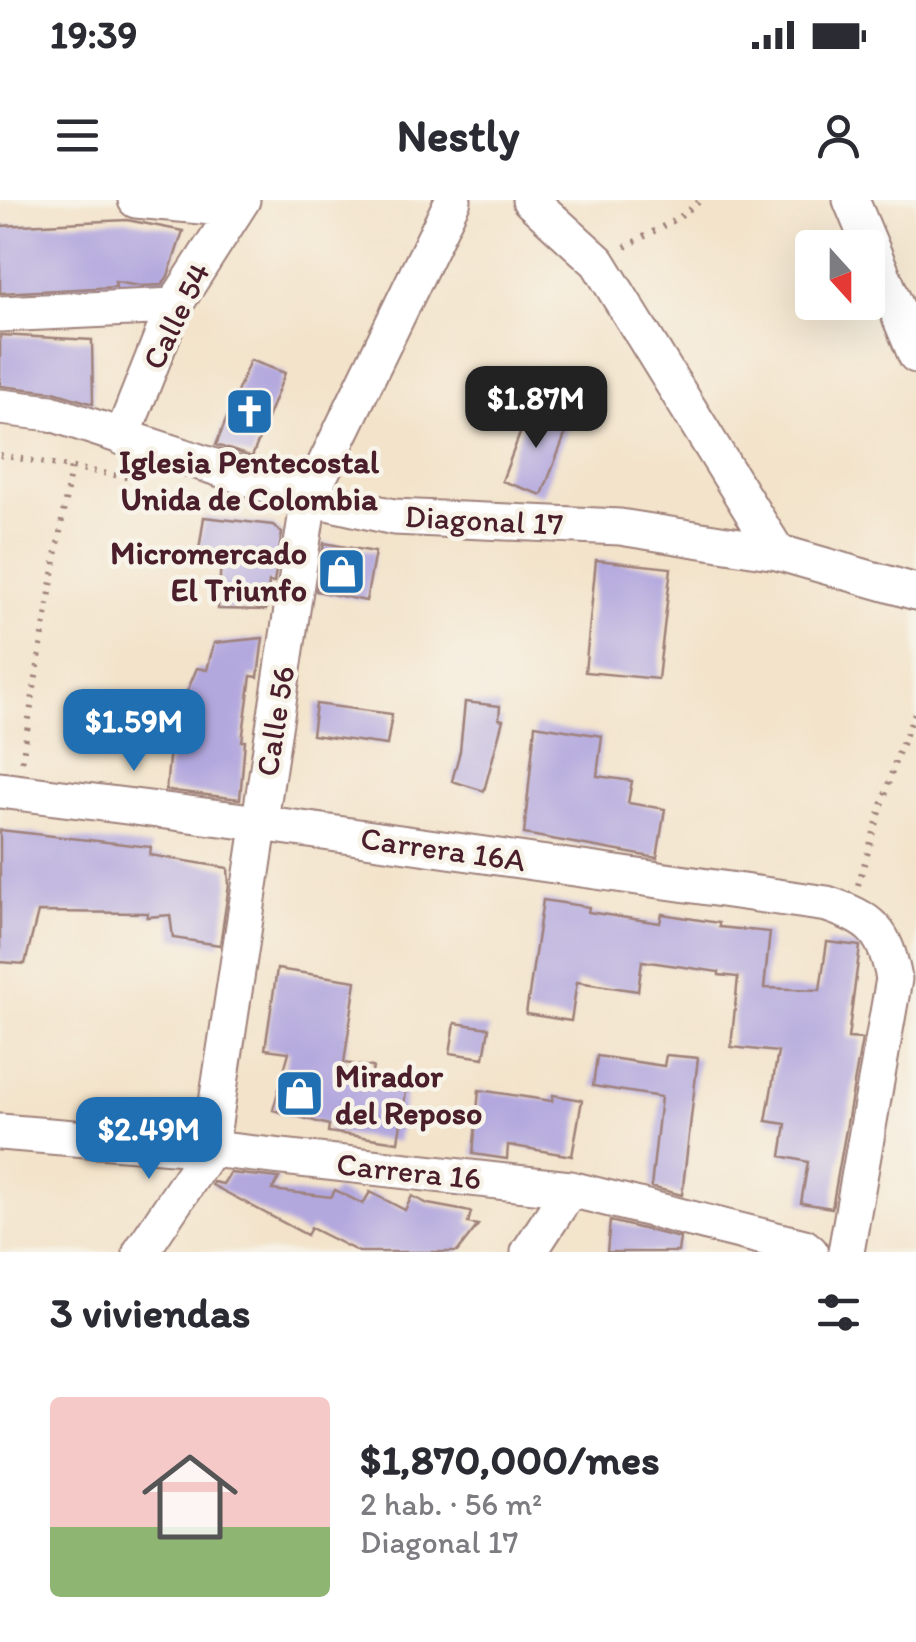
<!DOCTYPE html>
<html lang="es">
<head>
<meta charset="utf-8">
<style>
	:root { --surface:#fff; --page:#f7f7f7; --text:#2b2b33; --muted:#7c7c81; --accent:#1f6fb2 }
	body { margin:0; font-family:Itim,sans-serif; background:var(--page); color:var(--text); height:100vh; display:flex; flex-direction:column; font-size:38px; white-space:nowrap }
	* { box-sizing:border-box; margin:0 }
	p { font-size:32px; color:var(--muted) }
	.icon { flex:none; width:55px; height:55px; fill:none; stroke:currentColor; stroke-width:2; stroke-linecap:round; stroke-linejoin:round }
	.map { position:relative; height:1052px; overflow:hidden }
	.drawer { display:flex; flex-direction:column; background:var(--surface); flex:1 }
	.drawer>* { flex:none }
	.needle { width:65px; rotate:159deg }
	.tools { position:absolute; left:795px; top:30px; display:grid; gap:20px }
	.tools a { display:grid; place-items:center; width:90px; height:90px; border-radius:10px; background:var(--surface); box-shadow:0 10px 40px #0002; font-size:50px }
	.price { position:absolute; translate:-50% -85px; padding:0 22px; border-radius:20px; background:var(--accent); color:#fff; font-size:32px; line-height:65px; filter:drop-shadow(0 2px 5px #0008) }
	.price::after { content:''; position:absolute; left:50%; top:60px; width:30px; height:22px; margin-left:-15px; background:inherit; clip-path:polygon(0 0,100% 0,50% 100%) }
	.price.current { background:#222; color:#fff }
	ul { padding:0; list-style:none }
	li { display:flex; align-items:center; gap:30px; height:250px; padding:0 50px }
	li span { display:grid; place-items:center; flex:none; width:280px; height:200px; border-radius:10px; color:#555 }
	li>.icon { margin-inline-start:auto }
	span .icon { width:120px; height:120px; fill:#fffc; stroke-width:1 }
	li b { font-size:42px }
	h2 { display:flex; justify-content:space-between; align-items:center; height:120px; padding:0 50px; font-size:42px }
	.status { display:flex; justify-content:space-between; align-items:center; height:70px; padding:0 50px; background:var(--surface); direction:ltr }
	.status svg { height:28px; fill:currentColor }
	header { display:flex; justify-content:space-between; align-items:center; height:130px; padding:0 50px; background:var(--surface); font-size:45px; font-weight:800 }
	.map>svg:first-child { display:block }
</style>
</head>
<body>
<div class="status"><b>19:39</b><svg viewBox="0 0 49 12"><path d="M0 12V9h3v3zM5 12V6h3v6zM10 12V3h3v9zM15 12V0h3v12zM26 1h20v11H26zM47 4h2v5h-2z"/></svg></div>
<header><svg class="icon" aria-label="menu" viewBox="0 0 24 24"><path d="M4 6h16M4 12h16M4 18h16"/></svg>Nestly<svg class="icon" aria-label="person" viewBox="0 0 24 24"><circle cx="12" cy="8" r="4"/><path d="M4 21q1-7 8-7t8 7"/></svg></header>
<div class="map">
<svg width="916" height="1052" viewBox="0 0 916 1052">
	<rect width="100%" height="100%" fill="#f7f3e8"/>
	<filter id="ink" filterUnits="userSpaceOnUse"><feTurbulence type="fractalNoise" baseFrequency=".01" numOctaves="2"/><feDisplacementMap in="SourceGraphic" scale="20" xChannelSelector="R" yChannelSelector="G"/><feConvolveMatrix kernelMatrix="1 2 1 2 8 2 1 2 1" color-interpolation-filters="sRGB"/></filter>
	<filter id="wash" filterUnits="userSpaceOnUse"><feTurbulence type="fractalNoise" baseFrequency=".0048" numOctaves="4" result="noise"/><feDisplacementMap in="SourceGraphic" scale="40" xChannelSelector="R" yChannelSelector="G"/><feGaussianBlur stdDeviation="2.25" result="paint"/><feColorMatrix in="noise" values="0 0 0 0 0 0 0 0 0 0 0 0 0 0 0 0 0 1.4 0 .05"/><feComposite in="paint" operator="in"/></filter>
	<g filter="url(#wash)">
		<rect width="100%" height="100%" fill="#f3e3ca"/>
		<g id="blocks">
			<!-- building -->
			<path fill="#b3a8de" d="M 127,20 L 183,31 L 168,76 L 162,85 L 140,86 L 115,82 L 116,87 L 0,93 L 0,26 Z
				M 0,135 L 92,140 L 93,204 L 54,192 L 0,186 Z
				M 250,160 L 285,173 L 252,257 L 216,245 Z
				M 530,207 L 570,222 L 542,295 L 502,281 Z
				M 204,317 L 273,325 L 282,333 L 274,383 L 269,382 L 266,410 L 218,409 L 221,360 L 198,357 Z
				M 324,343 L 375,352 L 366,401 L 316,391 Z
				M 596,360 L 671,368 L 658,479 L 585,472 Z
				M 263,438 L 258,477 L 251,476 L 242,541 L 245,541 L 240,599 L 166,590 L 172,527 L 197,468 L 207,470 L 214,443 Z
				M 465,502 L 500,506 L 499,519 L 503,520 L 484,591 L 452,581 L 460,551 Z
				M 316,504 L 392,514 L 387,545 L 312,535 Z
				M 535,525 L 602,536 L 597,576 L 632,581 L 628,603 L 665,609 L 657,658 L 524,634 Z
				M 0,630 L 151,647 L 150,655 L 228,668 L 229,685 L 220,745 L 173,738 L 170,715 L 147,717 L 148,713 L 38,712 L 25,764 L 0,762 Z
				M 543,700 L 589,707 L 588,712 L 660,723 L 662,714 L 719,723 L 719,727 L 770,732 L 764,788 L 820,790 L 827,742 L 860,746 L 848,838 L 862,839 L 832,1008 L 801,1003 L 808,962 L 781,956 L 786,924 L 766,921 L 778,852 L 731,847 L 738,777 L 719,775 L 719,772 L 642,761 L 638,791 L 577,782 L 571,821 L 526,814 Z
				M 277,769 L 356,781 L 344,863 L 373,867 L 371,880 L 407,885 L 398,942 L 328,932 L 329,925 L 273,910 L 289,852 L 265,849 Z
				M 455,823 L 489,828 L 484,858 L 450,853 Z
				M 666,855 L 698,858 L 682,995 L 651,987 L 661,897 L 593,886 L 597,856 L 664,866 Z
				M 479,890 L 552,901 L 553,895 L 582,900 L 572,956 L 508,945 L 507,959 L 473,954 Z
				M 230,973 L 279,978 L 272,990 L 331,997 L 335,990 L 363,1004 L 370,992 L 405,1010 L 412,996 L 428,1004 L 471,1012 L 468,1023 L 478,1025 L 457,1052 L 359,1052 L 311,1028 L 307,1035 L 212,985 L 213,982 L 223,984 Z
				M 610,1021 L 680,1038 L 678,1052 L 607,1052 Z"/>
		</g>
	</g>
	<g filter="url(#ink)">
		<use href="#blocks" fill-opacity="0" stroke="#9e817a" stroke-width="2.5"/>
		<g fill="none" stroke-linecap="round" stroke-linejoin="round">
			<defs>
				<path id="minor" d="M 136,0 L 234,9
					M 530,0 L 598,62 L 777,352
					M 851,0 L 916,155
					M 0,114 L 174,106
					M 0,207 L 51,213 L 309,298 L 394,317 L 620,327 L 777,352 L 916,392
					M 122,237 L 174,106 L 242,0
					M 0,590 L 260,623 L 827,704 C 872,719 885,731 894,779 L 846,1052
					M 0,932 L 210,949 L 570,989 L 804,1047 L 810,1052
					M 141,1052 L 210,949 L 309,298 L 453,0
					M 529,1052 L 570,989"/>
			</defs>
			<!-- minor casing -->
			<use href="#minor" stroke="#9e817a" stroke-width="39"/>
			<!-- path -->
			<path stroke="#9e817a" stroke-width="6" stroke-dasharray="2.5 8" stroke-linecap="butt" d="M 625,47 L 680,17 L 701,0
				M 0,255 L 137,279
				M 22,561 L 71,266
				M 858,685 L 896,559 L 916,510"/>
			<!-- minor -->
			<use href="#minor" stroke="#fff" stroke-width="35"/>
		</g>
	</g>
	<!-- icons -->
	<defs>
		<symbol id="church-square" viewBox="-11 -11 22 22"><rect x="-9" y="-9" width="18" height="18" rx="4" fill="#1f6fb2" stroke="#f7f3e8"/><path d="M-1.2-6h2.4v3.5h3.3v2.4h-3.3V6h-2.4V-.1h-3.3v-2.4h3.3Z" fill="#fff"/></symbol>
		<symbol id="shop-square" viewBox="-11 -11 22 22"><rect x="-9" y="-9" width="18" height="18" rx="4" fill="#1f6fb2" stroke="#f7f3e8"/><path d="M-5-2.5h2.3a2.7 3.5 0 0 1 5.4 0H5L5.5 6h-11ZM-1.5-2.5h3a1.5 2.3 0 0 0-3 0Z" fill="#fff"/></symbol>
	</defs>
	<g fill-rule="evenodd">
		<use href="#church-square" x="222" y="184" width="55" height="55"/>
		<use href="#shop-square" x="314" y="344" width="55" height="55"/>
		<use href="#shop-square" x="272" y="866" width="55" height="55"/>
	</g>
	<g text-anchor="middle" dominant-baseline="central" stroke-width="9" stroke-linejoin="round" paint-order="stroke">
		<!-- street labels -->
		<g font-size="32" fill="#4a1f2b" stroke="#f7f3e8">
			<text transform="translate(176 116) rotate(-64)">Calle 54</text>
			<text transform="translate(484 320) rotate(3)">Diagonal 17</text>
			<text transform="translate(275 521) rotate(-81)">Calle 56</text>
			<text transform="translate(443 649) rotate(8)">Carrera 16A</text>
			<text transform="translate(409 971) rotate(6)">Carrera 16</text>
		</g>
		<!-- poi labels -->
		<g font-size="32" font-weight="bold" fill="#4a1f2b" stroke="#f7f3e8">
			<text x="249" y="262">Iglesia Pentecostal<tspan x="249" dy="37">Unida de Colombia</tspan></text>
			<text x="307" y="353" text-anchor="end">Micromercado<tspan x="307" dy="37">El Triunfo</tspan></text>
			<text x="335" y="876" text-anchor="start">Mirador<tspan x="335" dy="37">del Reposo</tspan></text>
		</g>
	</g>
</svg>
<div class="tools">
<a><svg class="needle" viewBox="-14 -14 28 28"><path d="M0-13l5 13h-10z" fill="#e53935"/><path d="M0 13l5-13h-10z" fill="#7c7c81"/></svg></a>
</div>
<b class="price current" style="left:536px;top:251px">$1.87M</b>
<b class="price" style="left:134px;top:574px">$1.59M</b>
<b class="price" style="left:149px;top:982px">$2.49M</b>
</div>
<section class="drawer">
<h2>3 viviendas<svg class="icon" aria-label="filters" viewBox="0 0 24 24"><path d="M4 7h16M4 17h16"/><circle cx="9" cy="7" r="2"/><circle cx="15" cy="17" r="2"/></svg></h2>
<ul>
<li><span style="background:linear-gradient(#f6c9c9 65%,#8fb573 0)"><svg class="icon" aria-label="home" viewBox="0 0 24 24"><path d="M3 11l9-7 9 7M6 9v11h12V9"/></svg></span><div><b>$1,870,000/mes</b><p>2 hab. · 56 m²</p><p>Diagonal 17</p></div></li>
</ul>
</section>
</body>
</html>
